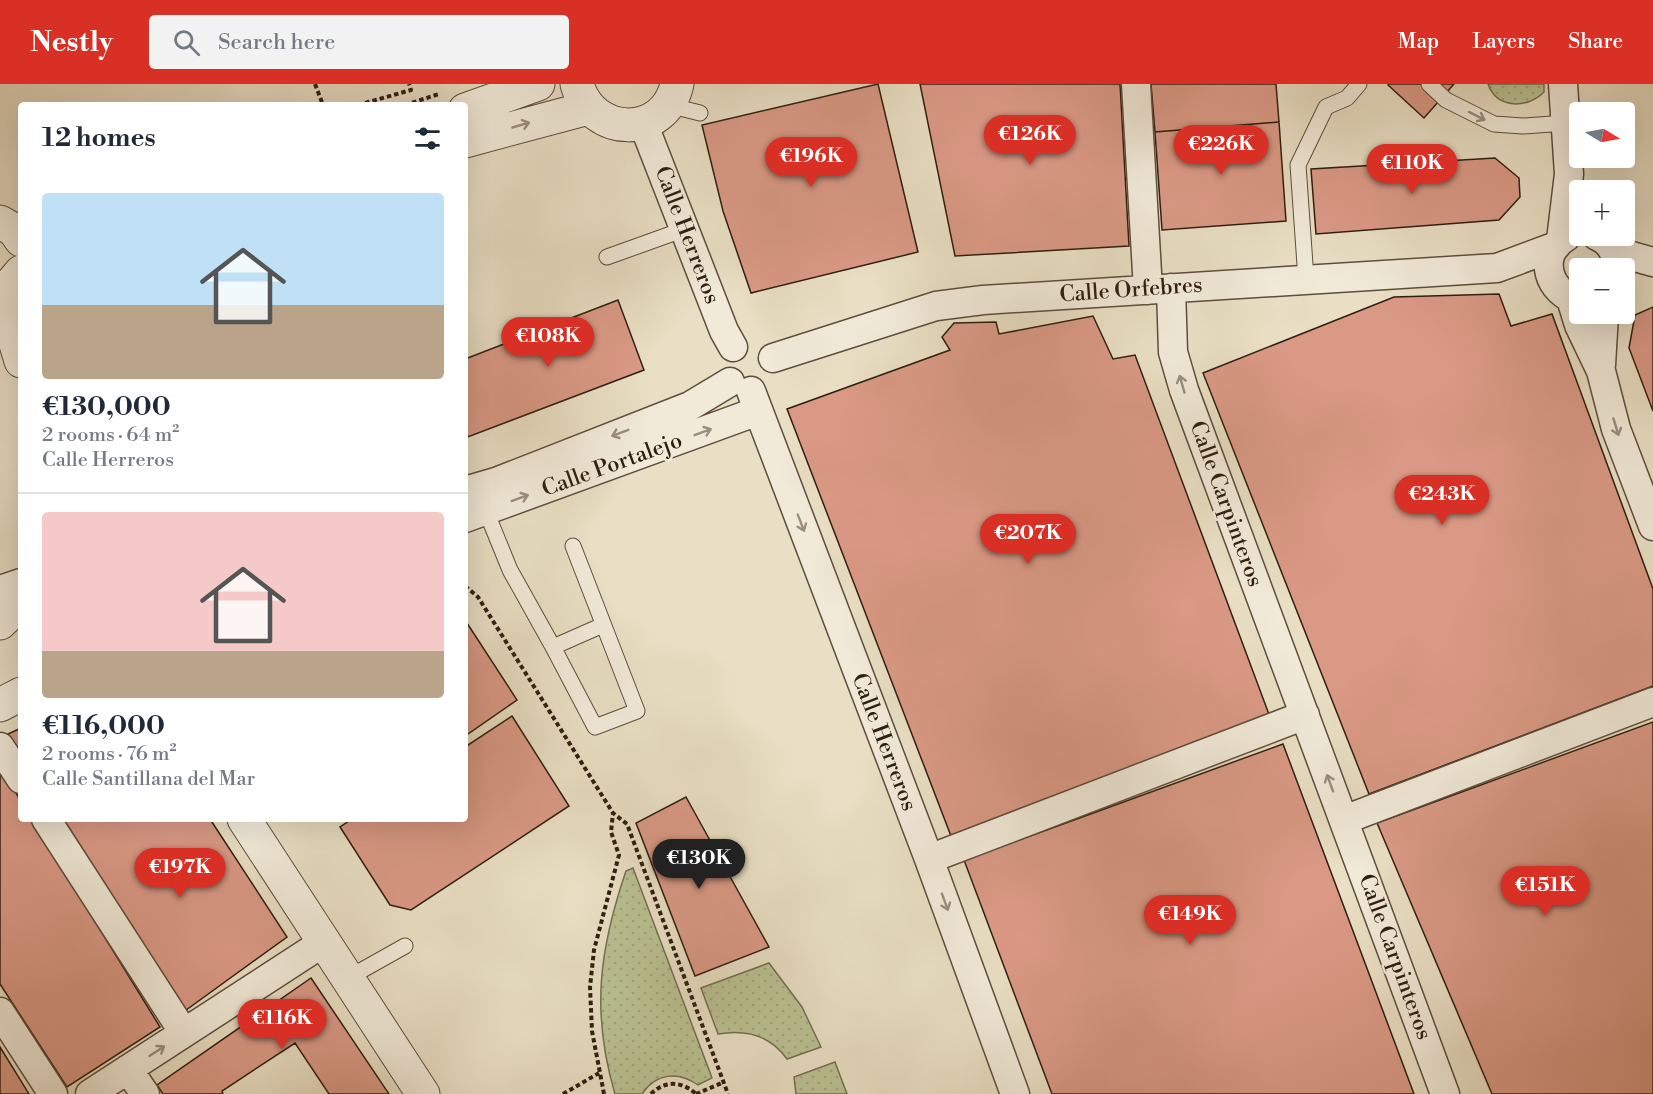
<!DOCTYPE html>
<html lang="en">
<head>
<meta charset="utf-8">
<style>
	:root { --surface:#fff; --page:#f2f2f3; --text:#1f2937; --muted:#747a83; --line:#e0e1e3; --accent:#d93025 }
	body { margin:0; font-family:"Libre Bodoni",serif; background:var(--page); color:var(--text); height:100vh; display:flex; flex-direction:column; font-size:22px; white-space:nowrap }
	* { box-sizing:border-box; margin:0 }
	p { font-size:20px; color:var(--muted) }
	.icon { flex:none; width:33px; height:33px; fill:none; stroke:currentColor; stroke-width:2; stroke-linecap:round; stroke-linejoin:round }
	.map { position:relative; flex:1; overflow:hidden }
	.details { position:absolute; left:18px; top:18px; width:450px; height:720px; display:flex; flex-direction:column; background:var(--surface); border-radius:6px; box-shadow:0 6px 24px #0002 }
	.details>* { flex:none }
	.needle { width:39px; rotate:100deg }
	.tools { position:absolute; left:1569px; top:18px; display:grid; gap:12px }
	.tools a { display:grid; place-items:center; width:66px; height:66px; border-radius:6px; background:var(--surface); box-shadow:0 6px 24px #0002; font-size:30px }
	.price { position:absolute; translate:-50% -51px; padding:0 14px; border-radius:21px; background:var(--accent); color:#fff; font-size:20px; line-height:39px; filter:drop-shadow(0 2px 3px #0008) }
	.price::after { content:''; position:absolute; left:50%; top:36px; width:18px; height:14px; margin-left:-9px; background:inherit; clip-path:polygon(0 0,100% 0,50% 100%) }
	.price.current { background:#222; color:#fff }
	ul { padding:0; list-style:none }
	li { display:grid; align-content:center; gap:12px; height:318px; padding:0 24px }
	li+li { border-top:2px solid var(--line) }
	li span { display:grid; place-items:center; height:186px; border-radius:6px; color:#555 }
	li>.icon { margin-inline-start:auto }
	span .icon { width:108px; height:108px; fill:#fffc; stroke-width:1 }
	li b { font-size:26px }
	h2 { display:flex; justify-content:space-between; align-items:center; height:72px; padding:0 24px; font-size:26px }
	header { display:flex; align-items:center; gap:36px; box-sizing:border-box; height:84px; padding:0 30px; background:var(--accent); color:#fff }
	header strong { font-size:28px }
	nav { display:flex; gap:33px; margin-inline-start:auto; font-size:21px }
	.search { width:420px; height:54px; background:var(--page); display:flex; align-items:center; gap:15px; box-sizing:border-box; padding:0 21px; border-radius:6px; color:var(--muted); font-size:22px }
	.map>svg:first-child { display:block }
</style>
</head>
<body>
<header>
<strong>Nestly</strong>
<div class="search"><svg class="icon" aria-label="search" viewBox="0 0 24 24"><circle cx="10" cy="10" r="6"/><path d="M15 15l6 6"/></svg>Search here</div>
<nav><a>Map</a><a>Layers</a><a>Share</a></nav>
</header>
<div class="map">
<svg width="1653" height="1010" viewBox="0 0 1653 1010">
	<defs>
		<pattern id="grass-dots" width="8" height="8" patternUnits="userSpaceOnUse" patternTransform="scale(1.5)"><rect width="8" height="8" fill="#bac192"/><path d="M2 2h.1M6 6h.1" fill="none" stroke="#a0a57d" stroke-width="1.8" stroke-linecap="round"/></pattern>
	</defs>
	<rect width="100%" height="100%" fill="#e9dfc4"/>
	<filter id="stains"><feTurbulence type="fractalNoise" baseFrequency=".00333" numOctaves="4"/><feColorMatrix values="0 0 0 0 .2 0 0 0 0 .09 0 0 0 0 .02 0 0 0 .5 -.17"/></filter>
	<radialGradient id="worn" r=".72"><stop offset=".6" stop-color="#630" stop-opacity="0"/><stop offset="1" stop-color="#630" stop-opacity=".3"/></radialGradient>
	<!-- grass -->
	<path fill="url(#grass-dots)" stroke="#747051" stroke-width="1.5" d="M 1488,0 L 1544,0 L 1544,8 C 1527,25 1497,25 1488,0 Z
		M 633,784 L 712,994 L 698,1001 C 678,987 656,989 642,1010 L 615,1010 C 591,929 599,866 626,787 Z
		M 769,879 L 802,923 L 821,963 L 787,975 C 770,951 746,945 718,950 L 701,904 Z
		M 835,978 L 847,1010 L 796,1010 L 794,993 Z"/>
	<!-- building -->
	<path fill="#da9985" stroke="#2f1e10" stroke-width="1.5" d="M 878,0 L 918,168 L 751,209 L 723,127 L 702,41 Z
		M 920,0 L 1120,0 L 1129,162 L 955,172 Z
		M 1151,0 L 1276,0 L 1279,38 L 1155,48 Z
		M 1389,0 L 1454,0 L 1424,34 L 1388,1 Z
		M 1279,38 L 1286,137 L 1162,146 L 1155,48 Z
		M 1495,74 L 1519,94 L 1520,113 L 1499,136 L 1316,150 L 1311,85 Z
		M 1499,210 L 1511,242 L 1552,230 L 1653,505 L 1653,602 L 1369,710 L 1203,289 L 1394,213 Z
		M 618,216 L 644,286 L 465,354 L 465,275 Z
		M 1653,223 L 1653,327 L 1629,264 L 1635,231 Z
		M 1093,232 L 1113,275 L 1135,271 L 1270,633 L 951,752 L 787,325 L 950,266 L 942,253 L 954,239 L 996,238 L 999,250 Z
		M 465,536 L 517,616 L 465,652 Z
		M 512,632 L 569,722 L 411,826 L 390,821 L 340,743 L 352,735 L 465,735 L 465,663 Z
		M 1653,638 L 1653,1010 L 1492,1010 L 1377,739 Z
		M 21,644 L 21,672 L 8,650 Z
		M 1283,660 L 1414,1010 L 1052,1010 L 964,776 Z
		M 0,683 L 21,717 L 21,735 L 32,735 L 160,943 L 67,1003 L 0,900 Z
		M 686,713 L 769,863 L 695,892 L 636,739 Z
		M 61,735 L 210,735 L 287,853 L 182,929 Z
		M 311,894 L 389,1010 L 329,1010 L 295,959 L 222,1007 L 223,1010 L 163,1010 L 157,1001 Z
		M 0,963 L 29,1010 L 0,1010 Z"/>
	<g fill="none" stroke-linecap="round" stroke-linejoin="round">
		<defs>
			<path id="service" d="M 1429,0 L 1446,16 L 1494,40 L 1523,42 L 1566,39
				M 668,21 L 700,29
				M 607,173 L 685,145
				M 1306,195 L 1298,81 L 1326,23 L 1347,14 L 1359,0
				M 486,427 L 510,486 L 553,563
				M 573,462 L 637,627 L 595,643 L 553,563 L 603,541
				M 348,894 L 405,862"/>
			<path id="minor" d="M 1136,0 L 1148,206
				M 643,39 L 724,247 L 733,263
				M 1597,152 C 1610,157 1617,170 1617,184
				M 1566,153 C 1536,171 1548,210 1580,217
				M 1561,156 L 1569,90 L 1563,0
				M 1614,167 L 1653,178
				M 1171,204 L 1173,268 L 1184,306 L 1445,1010
				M 1571,215 L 1579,241 L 1601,287 L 1616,345 L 1653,442
				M 773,274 L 936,222 L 983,216 L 1497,184 L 1556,162
				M 1601,281 L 1604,230
				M 751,307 L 929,775 L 1015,1010
				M 465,407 L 496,398 L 690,322 L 730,298
				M 465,434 L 758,327
				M 0,506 L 21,499
				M 0,663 L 21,695
				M 46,735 L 184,949
				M 1344,736 L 1653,618
				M 929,775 L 1305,631
				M 0,928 L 53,1010
				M 128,985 L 145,1010
				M 90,1010 L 324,858"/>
			<path id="tertiary" d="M 577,0 C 592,54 665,55 677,0
				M 465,26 L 538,0
				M 465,57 L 588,24
				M 0,138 L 14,146 L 21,156
				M 0,207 L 21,277
				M 0,207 L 9,202 L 21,188
				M 0,539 L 21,519
				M 0,621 L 21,610
				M 244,735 L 423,1010"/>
		</defs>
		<!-- service casing -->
		<use href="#service" stroke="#5e4e3d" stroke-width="17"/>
		<!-- minor casing -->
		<use href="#minor" stroke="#5e4e3d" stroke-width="31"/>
		<!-- tertiary casing -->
		<use href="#tertiary" stroke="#5e4e3d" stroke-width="35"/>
		<!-- path -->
		<path stroke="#2f1e10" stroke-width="4" stroke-dasharray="4.5 3" stroke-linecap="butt" d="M 315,0 L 323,21
			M 358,21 L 411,6 L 409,0
			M 405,21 L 439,10
			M 465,502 L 478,513 L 613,729 L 627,740 L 728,1010
			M 563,1010 L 599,989
			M 604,1010 L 592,947 L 590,903 L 594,866 L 619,771 L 611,748 L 613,729
			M 651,1010 C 665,996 682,997 696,1010
			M 696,1010 L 724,998"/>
		<!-- service -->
		<use href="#service" stroke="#f1ead9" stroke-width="15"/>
		<!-- minor -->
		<use href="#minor" stroke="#f1ead9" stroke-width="28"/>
		<!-- tertiary -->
		<use href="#tertiary" stroke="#f1ead9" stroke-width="33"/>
	</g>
	<!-- one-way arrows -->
	<defs><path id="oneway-shaft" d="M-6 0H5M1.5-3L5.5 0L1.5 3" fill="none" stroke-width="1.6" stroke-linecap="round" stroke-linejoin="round" transform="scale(1.5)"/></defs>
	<g stroke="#9a8e7f">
		<use href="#oneway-shaft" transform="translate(1477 32) rotate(27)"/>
		<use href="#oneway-shaft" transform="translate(521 41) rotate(-16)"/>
		<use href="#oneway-shaft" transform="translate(1182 300) rotate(-106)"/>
		<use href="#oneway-shaft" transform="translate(1616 343) rotate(73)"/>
		<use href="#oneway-shaft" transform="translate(703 348) rotate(-20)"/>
		<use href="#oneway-shaft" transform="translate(620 349) rotate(159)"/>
		<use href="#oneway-shaft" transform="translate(520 414) rotate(-20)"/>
		<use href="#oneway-shaft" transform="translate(801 439) rotate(69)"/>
		<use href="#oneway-shaft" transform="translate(1330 699) rotate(-110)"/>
		<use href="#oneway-shaft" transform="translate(945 818) rotate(70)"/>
		<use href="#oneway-shaft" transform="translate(157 967) rotate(-33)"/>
	</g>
	<g text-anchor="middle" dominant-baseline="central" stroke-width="5" stroke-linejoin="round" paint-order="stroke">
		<!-- street labels -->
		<g font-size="22" fill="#2f1e10" stroke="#f1ead9">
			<text transform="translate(687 151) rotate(69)">Calle Herreros</text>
			<text transform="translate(1131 206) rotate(-4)">Calle Orfebres</text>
			<text transform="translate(612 381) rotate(-20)">Calle Portalejo</text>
			<text transform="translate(1226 420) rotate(70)">Calle Carpinteros</text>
			<text transform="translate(884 658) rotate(69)">Calle Herreros</text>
			<text transform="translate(1395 873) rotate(70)">Calle Carpinteros</text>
		</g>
	</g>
	<rect width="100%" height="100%" filter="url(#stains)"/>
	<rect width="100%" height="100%" fill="url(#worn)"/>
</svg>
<div class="tools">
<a><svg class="needle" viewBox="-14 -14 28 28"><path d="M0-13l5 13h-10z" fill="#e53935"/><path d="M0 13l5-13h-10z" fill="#747a83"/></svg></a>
<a>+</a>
<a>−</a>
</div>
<b class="price" style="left:1030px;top:82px">€126K</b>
<b class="price" style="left:1221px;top:92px">€226K</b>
<b class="price" style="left:811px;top:104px">€196K</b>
<b class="price" style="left:1412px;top:111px">€110K</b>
<b class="price" style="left:548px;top:284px">€108K</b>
<b class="price" style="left:1442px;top:442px">€243K</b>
<b class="price" style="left:1028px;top:481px">€207K</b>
<b class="price current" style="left:699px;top:806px">€130K</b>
<b class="price" style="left:180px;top:815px">€197K</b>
<b class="price" style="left:1545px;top:833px">€151K</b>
<b class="price" style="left:1190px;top:862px">€149K</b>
<b class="price" style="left:282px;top:966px">€116K</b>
<section class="details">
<h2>12 homes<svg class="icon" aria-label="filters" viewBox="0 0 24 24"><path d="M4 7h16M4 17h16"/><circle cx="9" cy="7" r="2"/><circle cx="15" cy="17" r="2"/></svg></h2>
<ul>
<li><span style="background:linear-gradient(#bfe0f5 60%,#b9a48a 0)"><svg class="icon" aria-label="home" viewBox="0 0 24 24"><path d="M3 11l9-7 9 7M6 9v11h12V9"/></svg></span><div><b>€130,000</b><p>2 rooms · 64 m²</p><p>Calle Herreros</p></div></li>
<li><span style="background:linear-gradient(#f6c9c9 75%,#b9a48a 0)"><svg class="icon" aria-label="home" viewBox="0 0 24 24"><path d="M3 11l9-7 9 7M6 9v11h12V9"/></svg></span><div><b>€116,000</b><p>2 rooms · 76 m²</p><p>Calle Santillana del Mar</p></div></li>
</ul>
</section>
</div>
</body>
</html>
